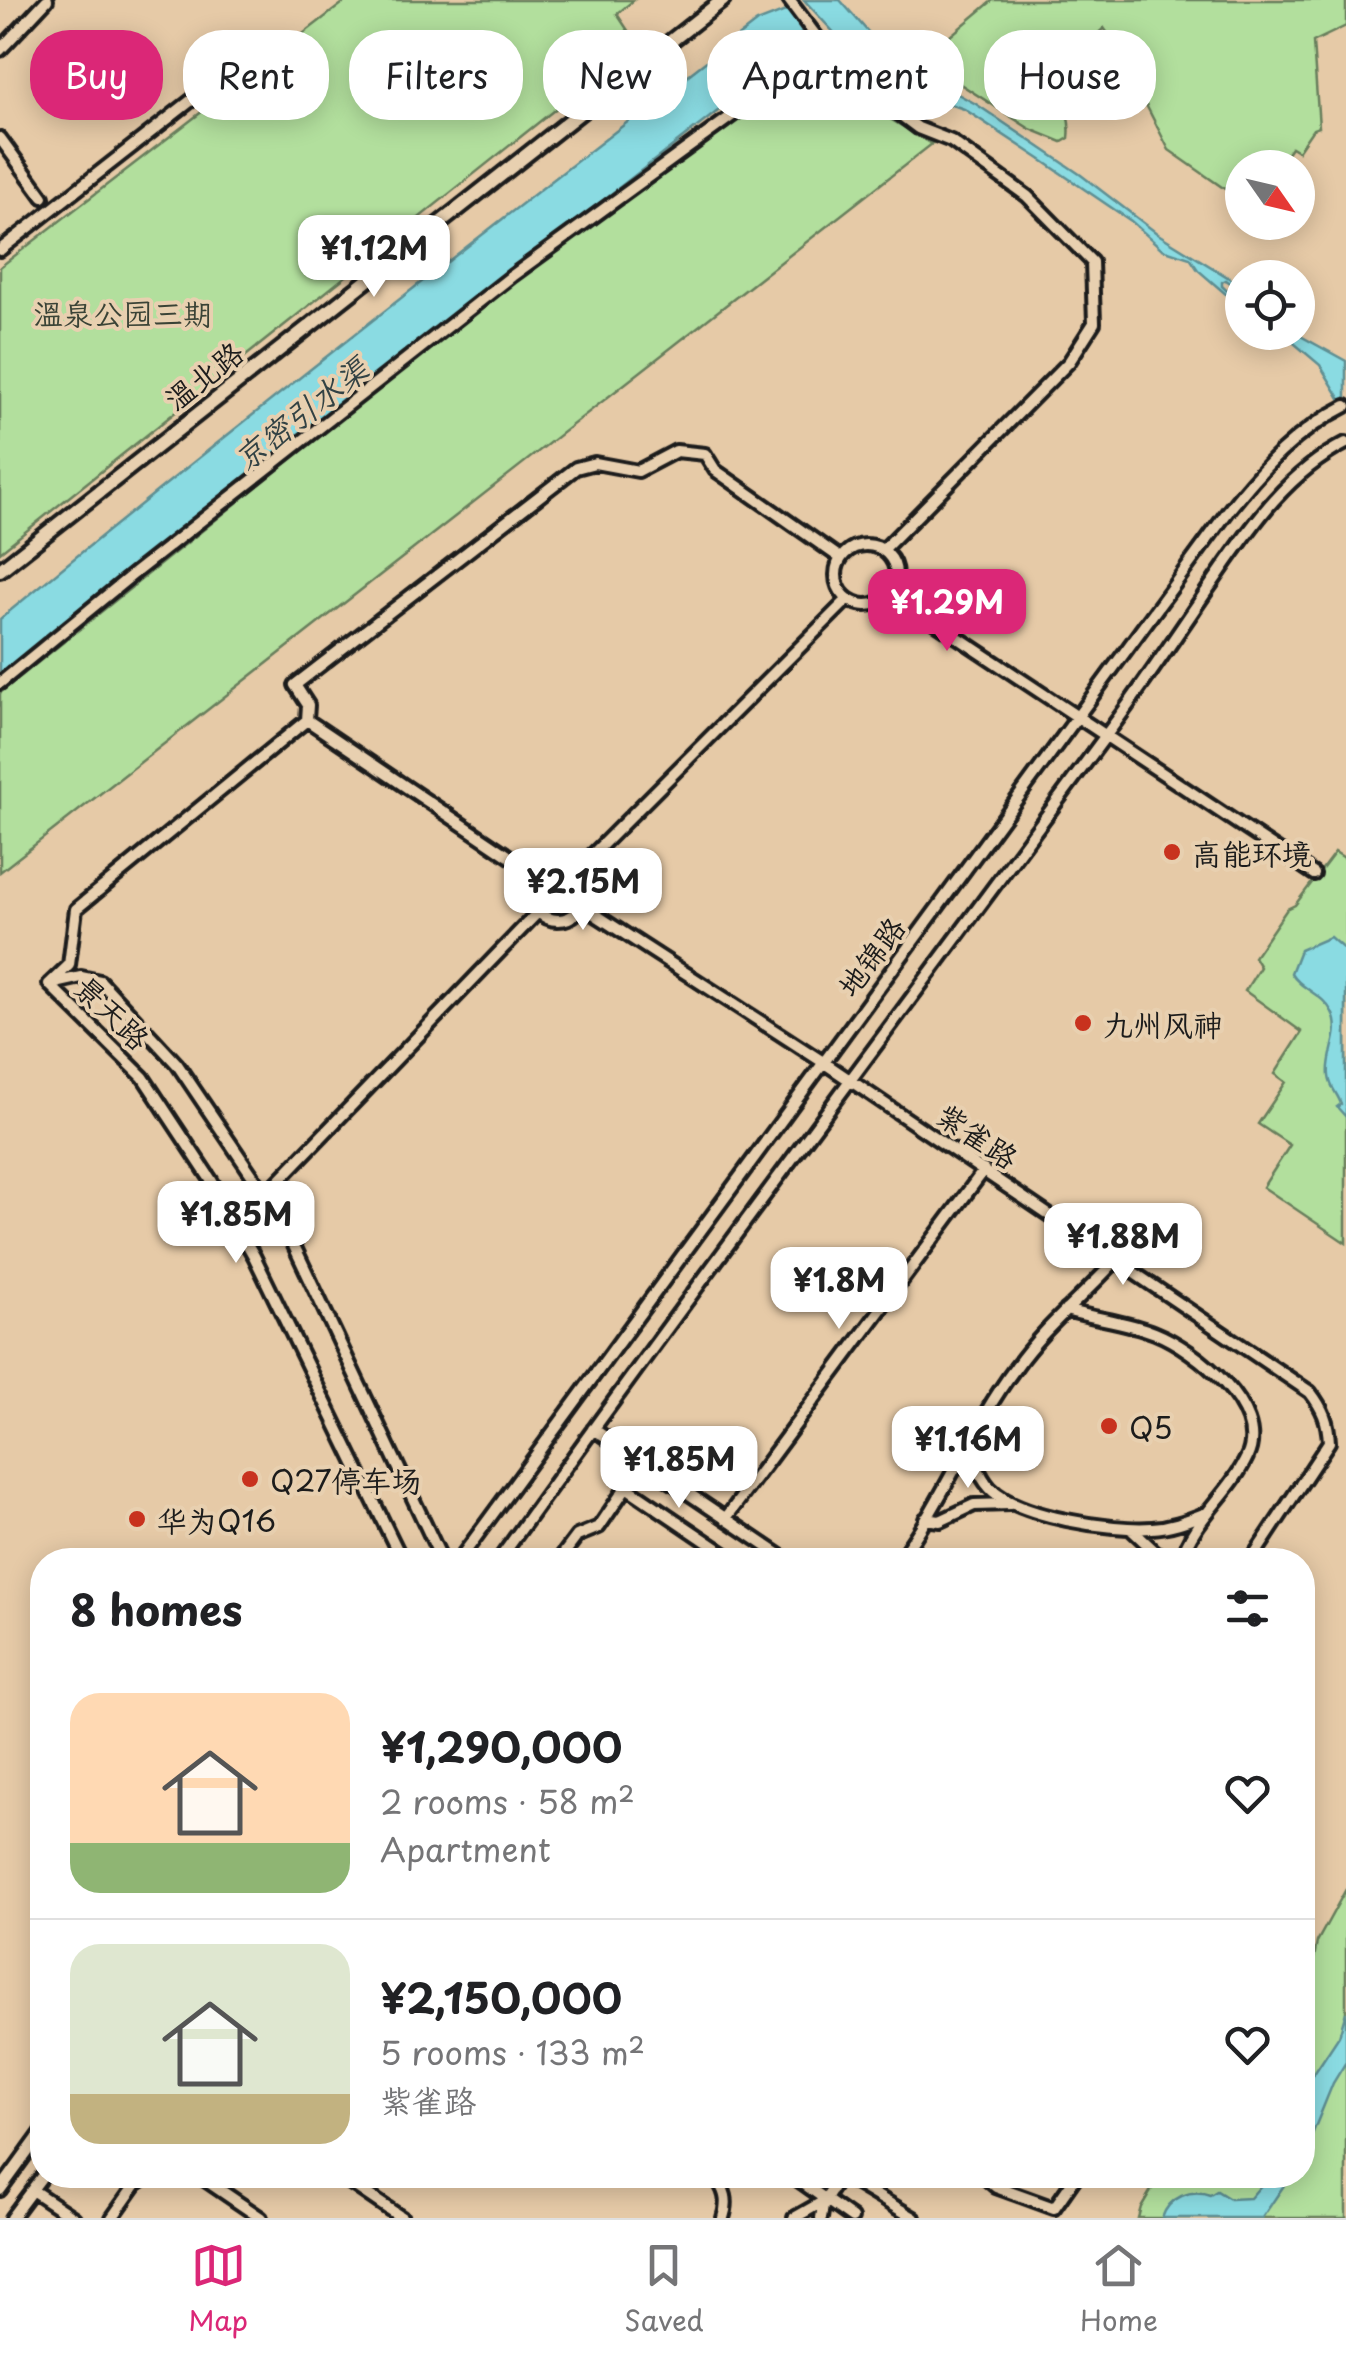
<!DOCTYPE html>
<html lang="en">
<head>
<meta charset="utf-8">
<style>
	:root { --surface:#fff; --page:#f2f2f2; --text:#202124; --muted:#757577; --line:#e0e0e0; --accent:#db2777 }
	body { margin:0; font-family:"Playpen Sans","LXGW WenKai TC",sans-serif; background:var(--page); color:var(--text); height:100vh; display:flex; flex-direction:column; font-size:38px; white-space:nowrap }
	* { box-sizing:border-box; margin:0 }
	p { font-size:32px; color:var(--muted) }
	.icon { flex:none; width:55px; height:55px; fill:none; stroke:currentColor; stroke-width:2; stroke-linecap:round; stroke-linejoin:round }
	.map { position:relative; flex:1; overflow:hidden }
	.details { position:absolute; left:30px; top:1548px; width:1285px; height:640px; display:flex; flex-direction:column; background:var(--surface); border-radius:40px; box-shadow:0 5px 25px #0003 }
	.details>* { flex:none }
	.top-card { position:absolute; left:30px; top:30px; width:1288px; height:90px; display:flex; gap:20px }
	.needle { width:65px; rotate:124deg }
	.controls { position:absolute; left:1225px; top:150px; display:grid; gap:20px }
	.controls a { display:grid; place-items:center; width:90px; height:90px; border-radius:50%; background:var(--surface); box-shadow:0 5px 25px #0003; font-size:50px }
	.price { position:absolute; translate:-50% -85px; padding:0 22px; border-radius:20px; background:#fff; color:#222; font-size:32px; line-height:65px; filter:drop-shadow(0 2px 5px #0008) }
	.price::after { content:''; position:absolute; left:50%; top:60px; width:30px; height:22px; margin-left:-15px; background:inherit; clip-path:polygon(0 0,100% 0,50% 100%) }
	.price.selected { background:var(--accent); color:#fff }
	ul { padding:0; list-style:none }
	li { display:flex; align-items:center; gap:30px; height:250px; padding:0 40px }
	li+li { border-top:2px solid var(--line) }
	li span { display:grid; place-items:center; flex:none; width:280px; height:200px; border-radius:30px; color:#555 }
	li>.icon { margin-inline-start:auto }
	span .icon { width:120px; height:120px; fill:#fffc; stroke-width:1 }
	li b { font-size:42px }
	h2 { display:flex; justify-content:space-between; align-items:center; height:120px; padding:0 40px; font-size:42px }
	.pill { padding:0 35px; border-radius:40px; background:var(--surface); box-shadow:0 5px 25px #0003; font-size:35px; line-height:90px }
	.pill.selected { background:var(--accent); color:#fff }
	.tabs { display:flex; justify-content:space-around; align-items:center; height:140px; border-top:2px solid var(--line); background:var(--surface); font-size:28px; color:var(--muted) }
	.tabs a { display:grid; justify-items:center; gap:5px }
	.tabs .selected { color:var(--accent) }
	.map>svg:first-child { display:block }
</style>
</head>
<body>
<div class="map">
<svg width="1346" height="2218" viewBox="0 0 1346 2218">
	<rect width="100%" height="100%" fill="#e6caa7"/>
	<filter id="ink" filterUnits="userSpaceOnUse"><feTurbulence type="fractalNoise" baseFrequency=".01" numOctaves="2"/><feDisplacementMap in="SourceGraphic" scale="20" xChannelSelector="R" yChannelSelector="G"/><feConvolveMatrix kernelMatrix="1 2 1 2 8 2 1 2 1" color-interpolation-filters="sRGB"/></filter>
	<g filter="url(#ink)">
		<!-- green -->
		<path fill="#b2df9d" stroke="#677e5c" stroke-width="2.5" d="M 347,0 L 634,0 L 617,14 L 637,44 L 0,552 L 0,267 Z
			M 993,0 L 1346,0 L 1346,26 L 1313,42 L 1319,127 L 1313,129 L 1298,151 L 1291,147 L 1277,167 L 1242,168 L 1242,201 L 1169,150 L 1141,95 L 1109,74 L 1123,55 L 1104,28 L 1052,77 C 1061,97 1072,115 1069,138 L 1062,142 L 1030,129 L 940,71 L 937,47 Z
			M 834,60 L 869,85 L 875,110 L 932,144 L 0,872 L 0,693 L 548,253 L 807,71 Z
			M 1335,852 L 1346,859 L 1346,1243 L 1263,1187 L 1290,1145 L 1258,1124 L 1286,1082 L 1275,1074 L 1302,1032 L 1245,991 L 1260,967 L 1254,957 L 1287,909 L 1295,905 Z
			M 1346,1889 L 1346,2218 L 1138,2218 L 1141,2207 L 1160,2175 L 1302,2175 L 1302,2013 L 1307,1998 L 1303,1991 L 1312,1969 L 1317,1942 Z"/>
		<!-- water -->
		<path fill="#8adbe2" stroke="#5e8f93" stroke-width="2.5" d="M 804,0 L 840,0 L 877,42 L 945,87 L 976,104 L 1081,175 L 1158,234 L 1234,281 L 1242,291 L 1226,280 L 1222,282 L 1222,286 L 1242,305 L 1242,308 L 1198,270 L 1190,258 L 1162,249 L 1131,221 L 1040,159 L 964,109 L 938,100 L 913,85 L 899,83 L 851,51 Z
			M 788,10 L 802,31 L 781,62 L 491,287 L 0,680 L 0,619 C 248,415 503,218 757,22 Z
			M 1282,333 L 1295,333 L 1346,361 L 1346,408 L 1320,365 Z
			M 1330,937 L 1346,951 L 1346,1117 L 1337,1107 L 1341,1104 C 1338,1094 1330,1088 1329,1076 C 1326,1053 1343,1034 1332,1012 C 1323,994 1301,990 1291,973 L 1300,950 Z
			M 1346,2012 L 1346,2062 L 1333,2083 L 1303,2157 L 1304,2089 L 1339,2036 Z
			M 1270,2175 L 1291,2175 L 1262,2218 L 1162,2218 C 1169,2197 1191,2188 1210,2195 L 1217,2191 L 1230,2199 L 1250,2198 Z"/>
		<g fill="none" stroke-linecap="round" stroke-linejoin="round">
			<defs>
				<path id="minor" d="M 789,0 L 825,48 L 875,84 L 898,113 L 918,128 L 951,141 L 1027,196 L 1092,262 L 1094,323 L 1069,362 L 884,549
					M 0,50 L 47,0
					M 0,138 L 43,197
					M 0,250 L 239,63
					M836 575a30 30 0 1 1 60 0a30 30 0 1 1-60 0Z
					M 891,593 L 1314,874
					M 0,683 L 132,575 L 512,276 L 825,48
					M 307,720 L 537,875
					M531 893a27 27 0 1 1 54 0a27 27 0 1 1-54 0Z
					M 576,871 L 846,601
					M 582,906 L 823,1062 L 1310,1392 C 1323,1409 1328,1421 1329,1442 L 1251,1560
					M 49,984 L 69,965 L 76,909 L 307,720 L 308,705 L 295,685 L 576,468 L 595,463 L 638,471 L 676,451 L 705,454 L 715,470 L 839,557
					M 49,984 L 143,1077 L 211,1180 L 254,1256 L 402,1560
					M 50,984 L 81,977 L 100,981 L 177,1064 L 281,1218 L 442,1560
					M 265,1195 L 538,912
					M 1066,1310 C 1095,1319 1126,1321 1155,1333 C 1195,1349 1270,1409 1247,1457 C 1229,1495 1193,1519 1181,1560
					M 593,1429 L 787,1560
					M 971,1438 C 974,1457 977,1474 990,1488 C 1017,1517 1113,1531 1152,1528 C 1171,1527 1186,1521 1204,1514
					M 625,1486 L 734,1560
					M 726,1518 L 984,1170
					M 925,1519 L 940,1521 L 974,1505 L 1010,1504
					M 1131,1529 L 1164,1560
					M 459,1560 L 1229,510 C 1263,467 1296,431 1346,406
					M 499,1560 C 697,1283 902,1012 1104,738 C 1140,690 1174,639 1208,589 C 1247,533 1283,475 1346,443
					M 559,1560 L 577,1536 L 599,1527 L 643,1462
					M 899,1560 C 944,1500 971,1427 1016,1367 C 1045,1326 1084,1296 1117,1259
					M 198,2175 L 261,2218
					M 339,2175 L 402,2218
					M 714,2175 C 725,2190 729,2200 723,2218
					M 791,2175 L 852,2218
					M 842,2175 L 914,2218
					M 982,2175 L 996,2187 L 1054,2208 L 1077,2175
					M 0,2190 L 42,2132
					M 32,2190 L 74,2218
					M 11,2218 L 43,2175
					M 112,2218 L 136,2184 L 149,2175
					M 794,2218 L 824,2201 L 841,2175
					M 821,2218 L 824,2201"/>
				<path id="major" d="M 0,570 L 723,0"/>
			</defs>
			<!-- minor casing -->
			<use href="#minor" stroke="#1c1c1c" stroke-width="18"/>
			<!-- major casing -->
			<use href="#major" stroke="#1c1c1c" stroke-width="20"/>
			<!-- minor -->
			<use href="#minor" stroke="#e8d0b0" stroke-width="10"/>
			<!-- major -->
			<use href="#major" stroke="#e8d0b0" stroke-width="12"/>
		</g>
	</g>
	<!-- markers -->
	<g fill="#c8321e" stroke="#e8d0b0" stroke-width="4">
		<circle cx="1172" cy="852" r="10"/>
		<circle cx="1083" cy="1023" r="10"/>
		<circle cx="1109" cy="1426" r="10"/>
		<circle cx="250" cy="1479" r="10"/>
		<circle cx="137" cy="1519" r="10"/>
	</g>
	<g text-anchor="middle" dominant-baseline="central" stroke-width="8" stroke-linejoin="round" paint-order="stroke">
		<!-- park labels -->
		<g font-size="30" fill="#3a4336" stroke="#e8d0b0">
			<text x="123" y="312">温泉公园三期</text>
		</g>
		<!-- street labels -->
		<g font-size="30" fill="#1c1c1c" stroke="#e8d0b0">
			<text transform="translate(203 375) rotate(-38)">温北路</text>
			<text transform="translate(870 956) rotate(-53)">地锦路</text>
			<text transform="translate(113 1012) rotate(44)">景天路</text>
			<text transform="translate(978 1135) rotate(34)">紫雀路</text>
		</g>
		<!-- poi labels -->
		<g font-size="30" fill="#1c1c1c" stroke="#e8d0b0" text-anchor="start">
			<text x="1192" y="852">高能环境</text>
			<text x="1103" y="1023">九州风神</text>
			<text x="1129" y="1426">Q5</text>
			<text x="270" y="1479">Q27停车场</text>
			<text x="157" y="1519">华为Q16</text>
		</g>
		<!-- water labels -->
		<g font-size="32" font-style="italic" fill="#324244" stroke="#e8d0b0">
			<text transform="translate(300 413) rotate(-38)">京密引水渠</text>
		</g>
	</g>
</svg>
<div class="controls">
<a><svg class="needle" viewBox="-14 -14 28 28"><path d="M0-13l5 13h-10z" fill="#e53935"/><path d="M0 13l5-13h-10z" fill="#757577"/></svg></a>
<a><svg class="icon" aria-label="locate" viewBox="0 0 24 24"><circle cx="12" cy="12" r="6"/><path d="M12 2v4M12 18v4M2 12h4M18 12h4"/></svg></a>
</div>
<b class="price" style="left:374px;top:300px">¥1.12M</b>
<b class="price selected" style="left:947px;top:654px">¥1.29M</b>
<b class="price" style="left:583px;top:933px">¥2.15M</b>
<b class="price" style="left:236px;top:1266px">¥1.85M</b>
<b class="price" style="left:1123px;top:1288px">¥1.88M</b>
<b class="price" style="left:839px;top:1332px">¥1.8M</b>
<b class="price" style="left:968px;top:1491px">¥1.16M</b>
<b class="price" style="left:679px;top:1511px">¥1.85M</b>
<div class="top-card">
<a class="pill selected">Buy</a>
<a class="pill">Rent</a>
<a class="pill">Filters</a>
<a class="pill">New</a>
<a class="pill">Apartment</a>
<a class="pill">House</a>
</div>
<section class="details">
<h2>8 homes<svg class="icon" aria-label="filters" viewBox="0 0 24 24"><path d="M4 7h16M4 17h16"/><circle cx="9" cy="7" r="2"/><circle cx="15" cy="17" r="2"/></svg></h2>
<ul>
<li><span style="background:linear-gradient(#ffd9b3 75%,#8fb573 0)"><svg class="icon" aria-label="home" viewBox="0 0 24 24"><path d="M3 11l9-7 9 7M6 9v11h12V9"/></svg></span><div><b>¥1,290,000</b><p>2 rooms · 58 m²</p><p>Apartment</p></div><svg class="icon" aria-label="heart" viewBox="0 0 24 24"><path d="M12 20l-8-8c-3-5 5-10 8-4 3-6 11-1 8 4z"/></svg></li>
<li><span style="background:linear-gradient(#dfe7d0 75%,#c2b280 0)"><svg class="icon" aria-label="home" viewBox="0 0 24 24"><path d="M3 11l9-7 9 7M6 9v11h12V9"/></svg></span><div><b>¥2,150,000</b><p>5 rooms · 133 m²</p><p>紫雀路</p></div><svg class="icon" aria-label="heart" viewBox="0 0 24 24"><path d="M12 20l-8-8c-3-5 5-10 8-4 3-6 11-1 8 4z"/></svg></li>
</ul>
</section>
</div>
<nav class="tabs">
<a class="selected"><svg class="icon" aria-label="map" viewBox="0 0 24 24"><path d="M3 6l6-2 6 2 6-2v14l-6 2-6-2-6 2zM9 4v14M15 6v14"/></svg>Map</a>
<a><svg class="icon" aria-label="saved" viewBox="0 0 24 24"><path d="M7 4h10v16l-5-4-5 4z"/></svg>Saved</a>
<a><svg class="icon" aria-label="home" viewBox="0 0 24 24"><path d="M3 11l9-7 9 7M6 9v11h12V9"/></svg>Home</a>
</nav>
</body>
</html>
